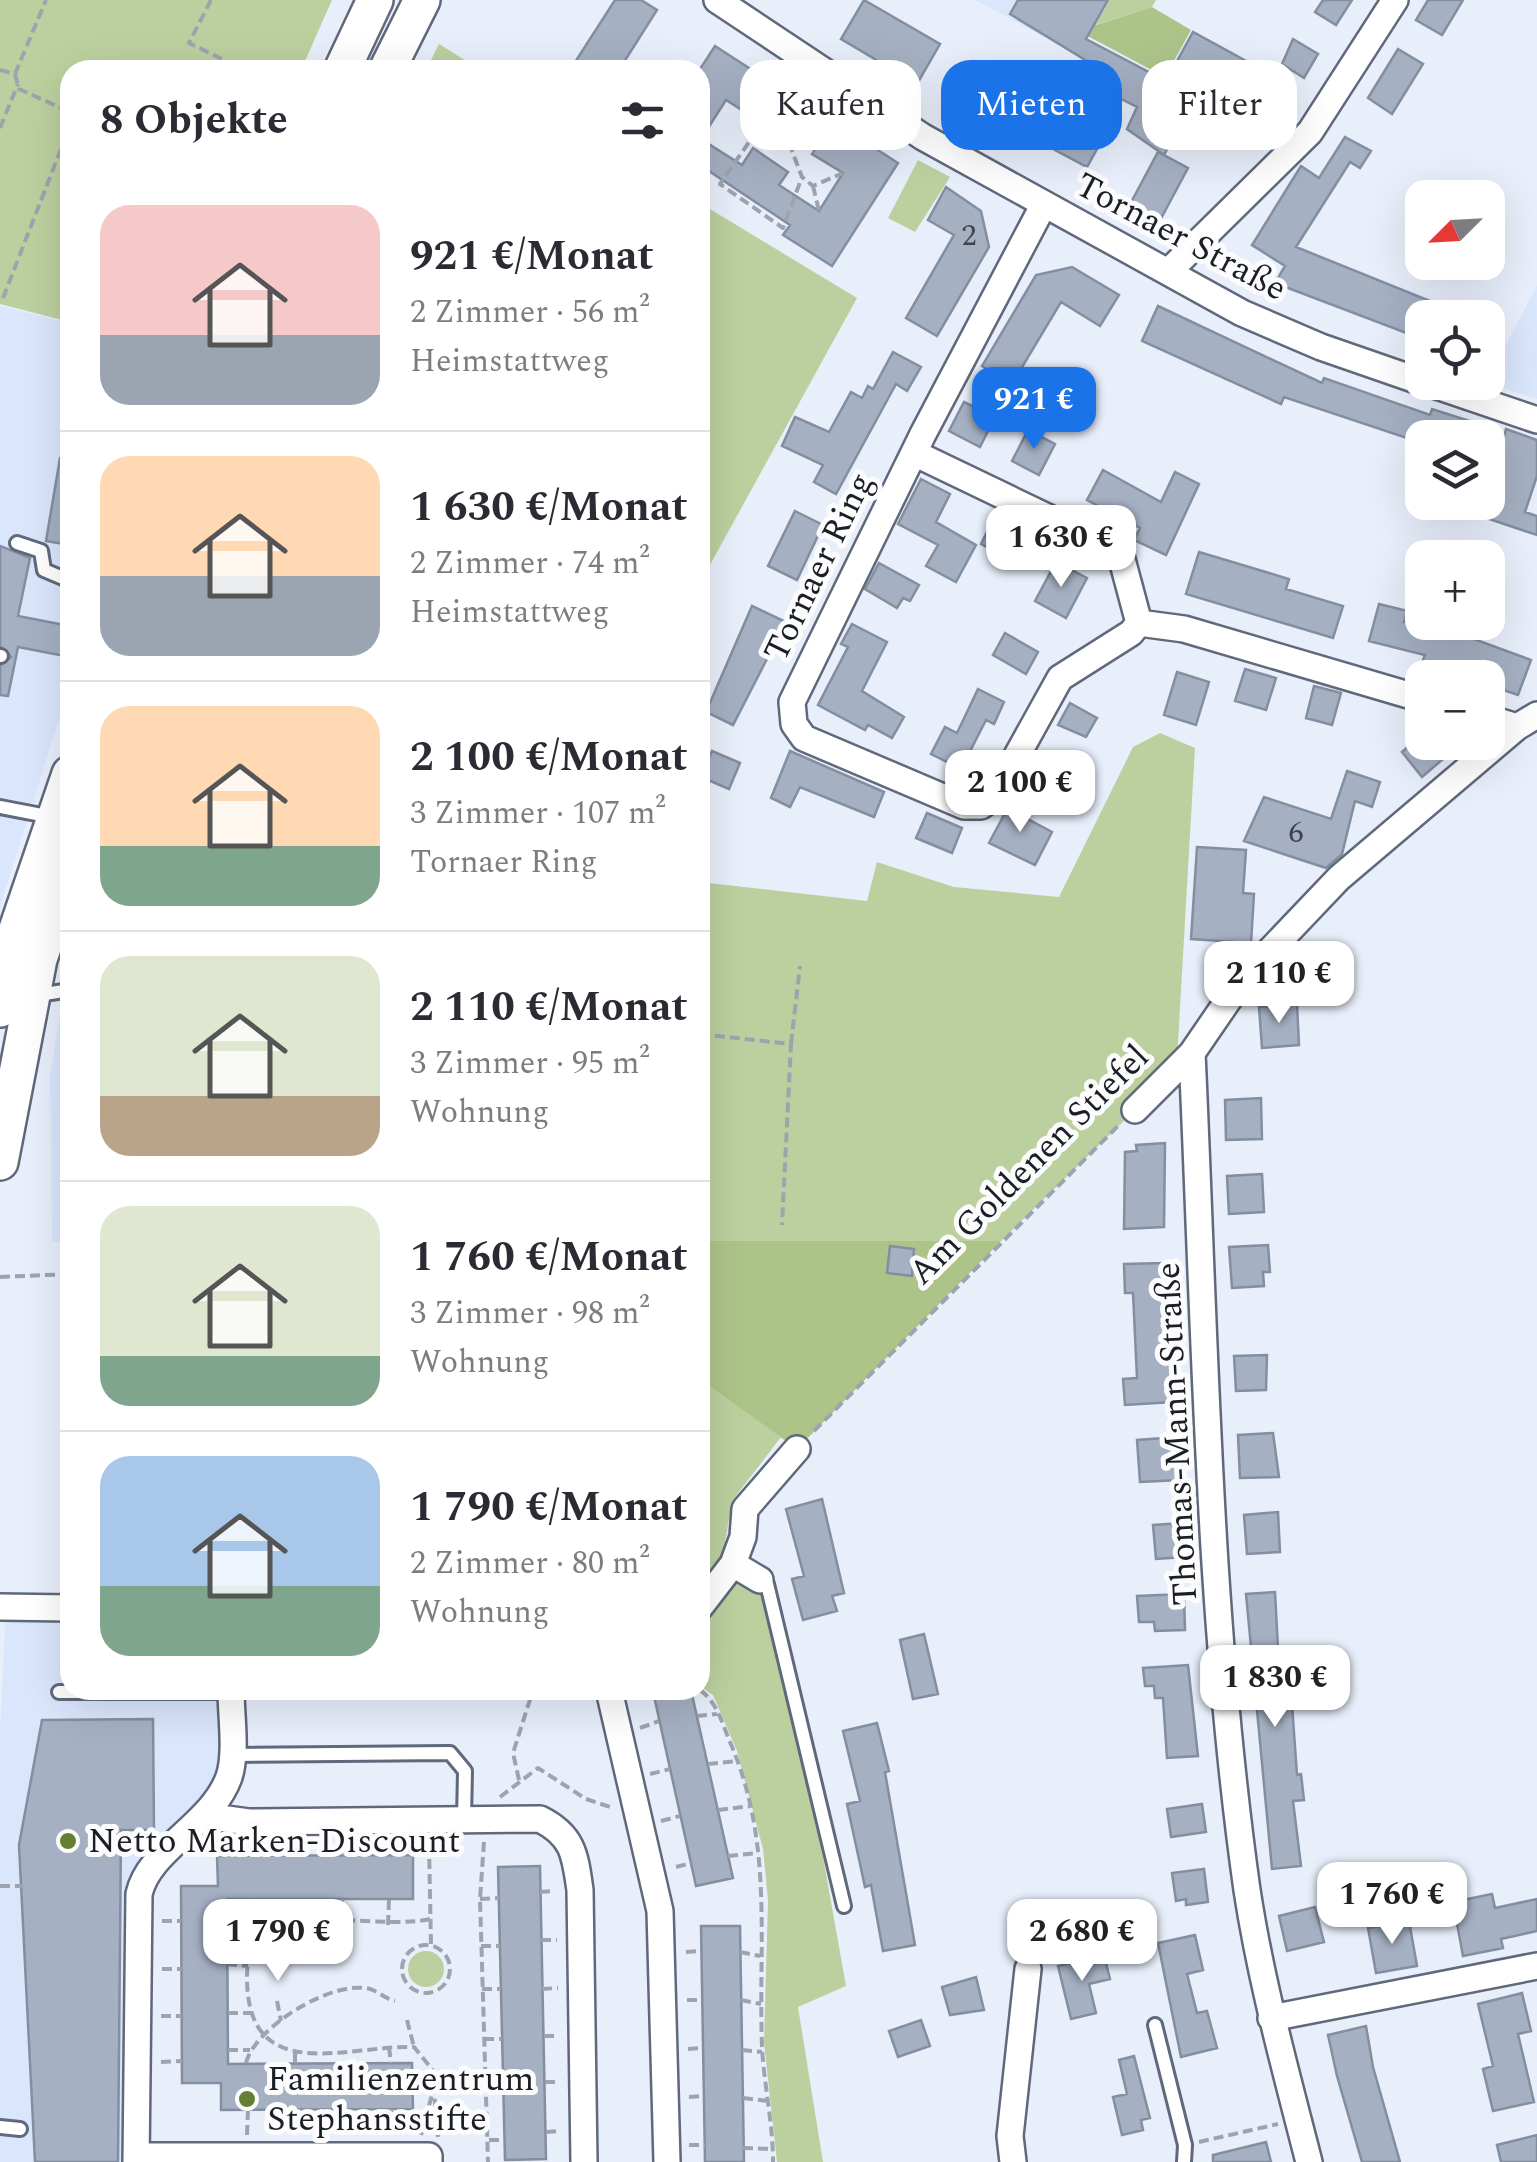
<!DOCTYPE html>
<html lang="de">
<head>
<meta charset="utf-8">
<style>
	:root { --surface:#fff; --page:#f2f2f3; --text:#2b2b33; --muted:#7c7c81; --line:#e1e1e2; --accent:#1a73e8 }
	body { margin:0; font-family:Spectral,serif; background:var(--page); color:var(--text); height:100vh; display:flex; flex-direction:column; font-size:38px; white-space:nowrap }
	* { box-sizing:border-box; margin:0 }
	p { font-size:32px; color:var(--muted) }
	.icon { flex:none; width:55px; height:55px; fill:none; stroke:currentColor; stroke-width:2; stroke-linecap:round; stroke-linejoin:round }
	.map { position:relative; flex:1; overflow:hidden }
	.details { position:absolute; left:60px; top:60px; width:650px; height:1640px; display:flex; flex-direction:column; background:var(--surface); border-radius:30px; box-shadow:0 10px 40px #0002 }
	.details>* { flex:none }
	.hud { position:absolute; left:740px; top:60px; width:645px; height:90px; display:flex; gap:20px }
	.needle { width:65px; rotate:246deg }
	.controls { position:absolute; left:1405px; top:180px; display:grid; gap:20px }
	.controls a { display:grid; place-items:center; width:100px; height:100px; border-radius:20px; background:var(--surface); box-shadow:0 10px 40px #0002; font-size:50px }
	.price { position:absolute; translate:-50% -85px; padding:0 22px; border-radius:20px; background:#fff; color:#222; font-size:32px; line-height:65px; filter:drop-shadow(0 2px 5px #0008) }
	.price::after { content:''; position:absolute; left:50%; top:60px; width:30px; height:22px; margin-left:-15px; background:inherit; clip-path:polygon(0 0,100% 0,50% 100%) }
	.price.current { background:var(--accent); color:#fff }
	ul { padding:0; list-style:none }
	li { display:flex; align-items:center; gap:30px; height:250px; padding:0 40px }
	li+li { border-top:2px solid var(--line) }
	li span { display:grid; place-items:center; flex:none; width:280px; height:200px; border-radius:30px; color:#555 }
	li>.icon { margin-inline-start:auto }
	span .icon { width:120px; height:120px; fill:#fffc; stroke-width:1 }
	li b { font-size:42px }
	h2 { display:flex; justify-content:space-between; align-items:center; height:120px; padding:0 40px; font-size:42px }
	.chip { padding:0 35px; border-radius:30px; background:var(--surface); box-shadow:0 10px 40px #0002; font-size:35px; line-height:90px }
	.chip.current { background:var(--accent); color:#fff }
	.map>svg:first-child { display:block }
</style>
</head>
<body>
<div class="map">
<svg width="1537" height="2162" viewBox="0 0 1537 2162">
	<rect width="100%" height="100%" fill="#e8effb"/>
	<!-- built -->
	<path fill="#dae6fc" d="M 975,0 L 1110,0 L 1095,25 L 1089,22 L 1071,51 Z
		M 1537,285 L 1537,399 L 1486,383 Z
		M 0,306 L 70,323 L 70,684 L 0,907 Z
		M 70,955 L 70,1243 L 52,1241 L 50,1076 Z
		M 6,1607 L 70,1608 L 70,1690 L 231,1690 L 231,1772 L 147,1874 L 136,2162 L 0,2162 L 0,1731 Z"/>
	<!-- green -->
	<path fill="#bcd09f" d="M 0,0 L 332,0 L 301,70 L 70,70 L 70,322 L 0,304 Z
		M 1110,0 L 1156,0 L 1152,7 L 1095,25 Z
		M 439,44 L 481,70 L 426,70 Z
		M 918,160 L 950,177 L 915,232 L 888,218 Z
		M 700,203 L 857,298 L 700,583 Z
		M 1160,733 L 1195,748 L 1177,1060 L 1135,1110 L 1001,1241 L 700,1241 L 700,882 L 867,901 L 877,862 L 954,887 L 1059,897 L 1133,747 Z
		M 700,1379 L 781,1437 L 732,1501 L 721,1566 L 700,1597 Z
		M 747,1579 L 761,1584 L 823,1857 L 846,1986 L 798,2007 L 823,2162 L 777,2162 L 764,2042 L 768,1900 L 763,1849 L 737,1751 L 713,1695 L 700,1686 C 700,1642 693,1593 747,1579 Z
		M408 1969a18 18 0 1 1 36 0a18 18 0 1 1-36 0Z"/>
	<!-- forest -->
	<path fill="#adc489" d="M 1152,7 L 1191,30 L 1165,77 L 1082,33 L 1089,21 L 1096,25 Z
		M 700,1241 L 1001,1241 L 797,1449 L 700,1379 Z"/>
	<!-- building -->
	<path fill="#a5b0c3" stroke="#838ea0" stroke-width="2.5" d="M 615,0 L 641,0 L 657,10 L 619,70 L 570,70 Z
		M 864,0 L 940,44 L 917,84 L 841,39 Z
		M 1018,0 L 1108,0 L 1086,39 L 1166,81 L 1193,32 L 1248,62 L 1239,79 L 1270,96 L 1249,135 L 1192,104 L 1164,155 L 1188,168 L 1158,224 L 1128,208 L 1158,152 L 1164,155 L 1127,129 L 1137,107 L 1103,90 L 1088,120 L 1107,131 L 1087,167 L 1038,141 L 1057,104 L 1071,111 L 1095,66 L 1010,14 Z
		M 1323,0 L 1352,0 L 1336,25 L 1315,12 Z
		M 1428,0 L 1463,0 L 1442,35 L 1416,20 Z
		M 1293,39 L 1318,54 L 1304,78 L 1282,64 Z
		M 715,46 L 780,88 L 759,121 L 726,100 L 701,139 L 742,165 L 753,148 L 788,172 L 779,185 L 819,211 L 843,173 L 812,154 L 833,121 L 898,163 L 832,266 L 783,235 L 790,225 L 700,165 L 700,69 Z
		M 1398,49 L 1423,64 L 1392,114 L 1368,98 Z
		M 996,69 L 1024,85 L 1000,129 L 972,113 Z
		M 1345,137 L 1371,151 L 1360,168 L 1350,162 L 1296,247 L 1472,318 L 1422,318 L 1422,339 L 1275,283 L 1285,266 L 1252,245 L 1301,166 L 1319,178 Z
		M 946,187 L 981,211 L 989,247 L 937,336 L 906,318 L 954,235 L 928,220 Z
		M 1072,267 L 1119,295 L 1100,326 L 1061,302 L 1012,384 L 982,366 L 1036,275 Z
		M 1158,306 L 1322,383 L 1324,378 L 1430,415 L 1432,409 L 1473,422 L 1468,438 L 1422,438 L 1422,443 L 1284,397 L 1281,404 L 1142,341 Z
		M 893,352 L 921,367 L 907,391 L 896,384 L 836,494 L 814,482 L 823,465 L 782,446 L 795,417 L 829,432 L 851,392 L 862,398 L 868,386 L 873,389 Z
		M 964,402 L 995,417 L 980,447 L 949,431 Z
		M 1506,429 L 1537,440 L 1537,476 L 1525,512 L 1537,516 L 1537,535 L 1483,517 Z
		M 1028,430 L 1055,444 L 1039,475 L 1012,461 Z
		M 60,458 L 70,459 L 70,545 L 46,541 Z
		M 1103,470 L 1161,502 L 1175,472 L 1199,484 L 1166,555 L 1134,540 L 1140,528 L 1087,500 Z
		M 921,479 L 950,494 L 936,522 L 976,545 L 956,582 L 926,566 L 938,545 L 898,524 Z
		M 795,511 L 823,525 L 797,580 L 768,566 Z
		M 995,516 L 1020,530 L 1006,557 L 981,544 Z
		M 0,546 L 30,558 L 18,616 L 70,626 L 70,657 L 18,647 L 8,696 L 0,695 L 0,666 L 11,657 L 0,646 Z
		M 1199,552 L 1289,579 L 1286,589 L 1343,606 L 1333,638 L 1186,594 Z
		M 1056,562 L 1087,578 L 1066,618 L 1035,601 Z
		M 879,563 L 919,585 L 910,601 L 903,598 L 897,608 L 865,589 Z
		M 1379,604 L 1407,611 L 1404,622 L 1451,622 L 1474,631 L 1471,638 L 1531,660 L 1518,695 L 1488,685 L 1490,678 L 1457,678 L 1421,665 L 1425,655 L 1369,641 Z
		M 752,606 L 786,622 L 733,725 L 706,712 Z
		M 852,624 L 887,642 L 862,691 L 904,717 L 892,738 L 868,725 L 865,730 L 818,705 L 848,647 L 841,644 Z
		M 1005,633 L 1038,652 L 1026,674 L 993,655 Z
		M 1245,669 L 1276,678 L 1266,710 L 1235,701 Z
		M 1177,672 L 1209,682 L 1196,725 L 1164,715 Z
		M 1314,686 L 1341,693 L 1332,725 L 1306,718 Z
		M 978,689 L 1004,702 L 994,724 L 986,720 L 961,769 L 931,754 L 945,727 L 957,733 Z
		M 1070,703 L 1097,718 L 1086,737 L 1058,725 Z
		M 1413,742 L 1463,742 L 1422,777 L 1402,752 Z
		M 712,751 L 740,763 L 729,789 L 701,777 Z
		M 790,751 L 884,792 L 874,817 L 800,787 L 790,807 L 771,798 Z
		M 1040,755 L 1069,769 L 1056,793 L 1028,779 Z
		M 1347,771 L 1380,782 L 1372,807 L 1355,801 L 1342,854 L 1326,868 L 1244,841 L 1264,797 L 1331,819 Z
		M 1011,802 L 1028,811 L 1024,817 L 1052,832 L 1035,865 L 989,843 Z
		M 927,813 L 962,828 L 952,853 L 916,838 Z
		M 1197,847 L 1246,850 L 1243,893 L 1254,894 L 1251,943 L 1191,939 Z
		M 1297,1004 L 1299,1045 L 1262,1048 L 1259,1007 Z
		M 1261,1098 L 1262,1139 L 1226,1140 L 1225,1100 Z
		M 1165,1143 L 1164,1227 L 1124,1229 L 1125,1152 L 1137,1151 L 1136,1145 Z
		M 1262,1174 L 1264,1212 L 1229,1214 L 1227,1176 Z
		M 1268,1245 L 1270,1272 L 1263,1272 L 1264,1286 L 1232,1288 L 1229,1247 Z
		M 890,1246 L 914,1249 L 912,1276 L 887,1273 Z
		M 1165,1263 L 1173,1402 L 1125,1405 L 1123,1379 L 1137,1378 L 1133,1293 L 1125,1293 L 1124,1264 Z
		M 1267,1355 L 1266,1390 L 1236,1391 L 1234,1356 Z
		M 1273,1433 L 1279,1477 L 1240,1478 L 1238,1435 Z
		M 1177,1437 L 1180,1480 L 1140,1482 L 1137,1440 Z
		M 822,1499 L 844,1593 L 832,1596 L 837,1611 L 803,1620 L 792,1579 L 804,1576 L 786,1509 Z
		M 1278,1512 L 1280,1552 L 1247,1554 L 1244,1515 Z
		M 1182,1523 L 1184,1557 L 1156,1559 L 1153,1525 Z
		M 1275,1592 L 1278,1649 L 1288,1648 L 1297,1775 L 1301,1774 L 1304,1800 L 1293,1801 L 1301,1866 L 1272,1869 L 1246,1594 Z
		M 1184,1594 L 1185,1630 L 1155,1631 L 1154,1622 L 1139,1622 L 1137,1596 Z
		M 924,1634 L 938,1694 L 913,1699 L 900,1640 Z
		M 1188,1665 L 1198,1756 L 1167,1758 L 1163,1698 L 1155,1698 L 1154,1686 L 1145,1686 L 1143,1668 Z
		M 691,1690 L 733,1878 L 696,1886 L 654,1696 Z
		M 153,1719 L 154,1830 L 121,1830 L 118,2162 L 35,2162 L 19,1845 L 42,1720 Z
		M 877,1723 L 889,1771 L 885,1772 L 915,1945 L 883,1951 L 871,1885 L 865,1887 L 847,1804 L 860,1801 L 843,1731 Z
		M 1202,1804 L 1206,1832 L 1171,1837 L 1167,1809 Z
		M 413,1855 L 413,1899 L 227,1899 L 228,2064 L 412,2063 L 413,2109 L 221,2110 L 221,2083 L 182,2083 L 181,1886 L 218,1886 L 217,1856 Z
		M 540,1866 L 546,2159 L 505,2160 L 498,1867 Z
		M 1204,1869 L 1208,1902 L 1186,1905 L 1186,1899 L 1176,1901 L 1172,1873 Z
		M 1492,1894 L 1495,1908 L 1537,1899 L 1537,1931 L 1501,1939 L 1503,1948 L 1463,1956 L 1453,1902 Z
		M 1315,1907 L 1324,1942 L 1287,1951 L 1279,1916 Z
		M 1409,1921 L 1417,1966 L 1376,1973 L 1368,1928 Z
		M 701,1926 L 740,1926 L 744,2162 L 705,2162 Z
		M 1195,1935 L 1203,1970 L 1187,1974 L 1197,2013 L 1207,2011 L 1217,2048 L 1181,2057 L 1158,1943 Z
		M 1104,1955 L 1110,1979 L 1089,1984 L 1096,2013 L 1071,2019 L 1058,1966 Z
		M 976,1977 L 984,2010 L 950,2015 L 942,1987 Z
		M 1522,1993 L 1531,2031 L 1518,2034 L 1534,2102 L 1493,2111 L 1483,2069 L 1493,2066 L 1478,2004 Z
		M 921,2020 L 930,2046 L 898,2057 L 889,2031 Z
		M 1366,2026 L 1373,2067 L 1400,2162 L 1362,2162 L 1337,2076 L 1328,2035 Z
		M 1134,2056 L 1150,2118 L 1141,2120 L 1143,2130 L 1122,2135 L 1113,2097 L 1127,2094 L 1119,2060 Z
		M 1537,2135 L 1537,2162 L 1501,2162 L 1497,2145 Z
		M 1266,2142 L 1271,2162 L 1213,2162 L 1213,2155 Z"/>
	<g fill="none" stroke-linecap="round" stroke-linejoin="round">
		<defs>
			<path id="service" d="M 17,543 L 41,551 L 44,570 L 70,581
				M 0,656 L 1,656
				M 0,807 L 52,817
				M 38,995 L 70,990
				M 760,1580 L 767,1584 L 844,1906
				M 59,1692 L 231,1692
				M 231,1755 L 450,1753 L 465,1771 L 464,1820
				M 1155,2025 L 1185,2145 L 1184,2162
				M 0,2127 L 20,2129"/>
			<path id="minor" d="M 717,0 L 923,137 L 1242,313 L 1321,347 L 1422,382
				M 1044,204 L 923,434 L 792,702 L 794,724 L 804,738 L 964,806 L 981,806 L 994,797 L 1060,678 L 1131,633 L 1139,623 L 1184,629 L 1422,699
				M 1168,272 L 1310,132 L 1395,0
				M 1425,382 L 1537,420
				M 914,453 L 1120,552 L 1139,623
				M 1488,718 L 1517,727
				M 1192,1053 C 1205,1331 1208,1614 1247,1890 C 1261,1982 1286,2072 1309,2162
				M 1135,1110 L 1192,1053 L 1242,980 L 1339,878 L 1517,727 L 1537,715
				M 733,1564 L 760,1580
				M 0,1607 L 70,1608
				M 700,1607 L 733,1564 L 743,1537 L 745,1509 L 797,1449
				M 609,1690 L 660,1911 L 667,2162
				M 205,1816 L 249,1822 L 540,1819 C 574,1836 575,1856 580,1890 L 584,2162
				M 1271,2018 L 1537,1966
				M 136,2156 L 429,2156 L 429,2162
				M 136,2162 L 139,1894 C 149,1849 212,1825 229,1777 C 237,1753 231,1716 231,1690
				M 1013,2162 L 1010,2136 L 1028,1969"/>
			<path id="secondary" d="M 342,70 L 375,0
				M 387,70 L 422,0
				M 0,1009 L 16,932 L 70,774
				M 0,1162 L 39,959 L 70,868"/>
		</defs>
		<!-- service casing -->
		<use href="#service" stroke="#5f697b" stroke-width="18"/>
		<!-- minor casing -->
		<use href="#minor" stroke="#5f697b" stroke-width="30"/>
		<!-- secondary casing -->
		<use href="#secondary" stroke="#5f697b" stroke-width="40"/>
		<!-- path -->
		<path stroke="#9ea3ae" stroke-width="4" stroke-dasharray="10 5" stroke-linecap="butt" d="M 211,0 L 189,43 L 234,65 L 232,70
			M 0,70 L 15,74 L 19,89 L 70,112
			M 15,74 L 46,0
			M 815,92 L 786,135 L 802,177 L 813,186 L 843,173
			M 0,128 L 18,84
			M 786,135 L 771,128 L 756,132 L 720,184 L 783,228 L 802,177
			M 813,186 L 819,211
			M 3,298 L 70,126
			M 700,1034 L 791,1044 L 782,1225
			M 791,1044 L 800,966
			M 0,1277 L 70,1274
			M 814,1431 L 1118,1126
			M 700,1690 C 717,1702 722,1723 730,1742 C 774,1844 758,1940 762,2047 C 764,2085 773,2123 773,2162
			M 634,1696 L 648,1690
			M 697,1716 L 717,1714
			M 640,1728 L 659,1721
			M 708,1764 L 738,1761
			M 650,1774 L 670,1769
			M 519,1780 L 513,1753 L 533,1690
			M 500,1797 L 538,1768 L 586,1799 L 613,1808
			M 718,1810 L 751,1806
			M 661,1821 L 680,1816
			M 484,1842 L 480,1899 L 488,2162
			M 429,1844 L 431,1945
			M 344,1845 L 344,1855
			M 728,1856 L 758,1853
			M 676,1867 L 691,1863
			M 0,1886 L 23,1886
			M 540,1892 L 555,1891
			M 252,1899 L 246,1915 L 249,1928 L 258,1933
			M 292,1899 L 292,1920
			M 342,1899 L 342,1922
			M 480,1899 L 499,1898
			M 227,1914 L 246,1915
			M 430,1919 C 385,1929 303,1909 270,1926 C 250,1936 247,1958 247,1979 C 248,2087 347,2045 414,2047 L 432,2069 L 438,2137
			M 162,1921 L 181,1921
			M 388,1925 L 389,1899
			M 256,1938 L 277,1953
			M 541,1940 L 557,1940
			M402 1969a24 24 0 1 1 48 0a24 24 0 1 1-48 0Z
			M 481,1946 L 500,1946
			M 686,1952 L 701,1951
			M 740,1952 L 760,1956
			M 227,1964 L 248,1966
			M 162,1969 L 182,1969
			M 482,1989 L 501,1989
			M 542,1989 L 558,1988
			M 687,2000 L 702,2000
			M 741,2000 L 761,2004
			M 277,2001 L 281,2021
			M 228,2013 L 252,2013
			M 161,2016 L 182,2016
			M 407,2020 L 414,2047
			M 544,2036 L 559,2036
			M 484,2039 L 502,2039
			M 389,2047 L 391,2063
			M 688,2049 L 703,2048
			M 228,2050 L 250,2050
			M 742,2050 L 762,2052
			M 161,2062 L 182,2061
			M 246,2063 C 255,2027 333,1979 370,1989 C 379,1992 386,1999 395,2001
			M 295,2063 L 295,2053
			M 545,2082 L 560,2082
			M 485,2086 L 503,2086
			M 689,2097 L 704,2096
			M 743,2098 L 768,2101
			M 295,2131 L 296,2109
			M 546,2132 L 561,2131
			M 391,2134 L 391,2109
			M 247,2135 L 248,2109
			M 342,2135 L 343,2109
			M 421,2135 L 433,2091
			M 489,2140 L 504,2140
			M 1199,2142 L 1278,2124
			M 689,2145 L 705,2145
			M 743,2148 L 773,2149"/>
		<!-- service -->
		<use href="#service" stroke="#fff" stroke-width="12"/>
		<!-- minor -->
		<use href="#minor" stroke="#fff" stroke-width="25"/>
		<!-- secondary -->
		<use href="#secondary" stroke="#fff" stroke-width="35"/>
	</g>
	<!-- markers -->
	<g fill="#658034" stroke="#fcfcfc" stroke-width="4">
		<circle cx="68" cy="1841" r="10"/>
		<circle cx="247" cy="2099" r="10"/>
	</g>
	<g text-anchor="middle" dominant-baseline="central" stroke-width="10" stroke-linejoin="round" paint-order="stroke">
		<!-- number labels -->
		<g font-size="30" fill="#3d424c">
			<text x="969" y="236">2</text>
			<text x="1296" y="833">6</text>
		</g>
		<!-- street labels -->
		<g font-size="35" fill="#1a1e25" stroke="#fcfcfc">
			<text transform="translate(1181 237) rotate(28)">Tornaer Straße</text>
			<text transform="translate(819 567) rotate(-64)">Tornaer Ring</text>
			<text transform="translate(1029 1165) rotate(-45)">Am Goldenen Stiefel</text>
			<text transform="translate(1177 1434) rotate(-93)">Thomas-Mann-Straße</text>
		</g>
		<!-- poi labels -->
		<g font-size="35" fill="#1a1e25" stroke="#fcfcfc" text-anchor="start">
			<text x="88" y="1841">Netto Marken-Discount</text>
			<text x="267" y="2079">Familienzentrum<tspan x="267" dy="40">Stephansstifte</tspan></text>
		</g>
	</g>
</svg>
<div class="controls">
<a><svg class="needle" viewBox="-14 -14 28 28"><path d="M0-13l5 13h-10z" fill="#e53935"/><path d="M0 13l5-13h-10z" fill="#7c7c81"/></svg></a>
<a><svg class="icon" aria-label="locate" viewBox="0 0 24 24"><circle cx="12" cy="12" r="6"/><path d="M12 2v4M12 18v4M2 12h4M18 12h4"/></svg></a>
<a><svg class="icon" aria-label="layers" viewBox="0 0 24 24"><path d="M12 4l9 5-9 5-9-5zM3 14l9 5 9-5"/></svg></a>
<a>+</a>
<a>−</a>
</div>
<b class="price current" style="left:1034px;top:452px">921 €</b>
<b class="price" style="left:1061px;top:590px">1 630 €</b>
<b class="price" style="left:1020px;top:835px">2 100 €</b>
<b class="price" style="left:1279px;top:1026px">2 110 €</b>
<b class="price" style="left:1275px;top:1730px">1 830 €</b>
<b class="price" style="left:1392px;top:1947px">1 760 €</b>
<b class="price" style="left:278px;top:1984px">1 790 €</b>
<b class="price" style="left:1082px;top:1984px">2 680 €</b>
<div class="hud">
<a class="chip">Kaufen</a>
<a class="chip current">Mieten</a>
<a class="chip">Filter</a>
</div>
<section class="details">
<h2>8 Objekte<svg class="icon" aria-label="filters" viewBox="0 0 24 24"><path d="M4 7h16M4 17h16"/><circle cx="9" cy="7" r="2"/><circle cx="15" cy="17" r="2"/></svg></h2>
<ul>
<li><span style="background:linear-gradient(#f6c9c9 65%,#9aa5b1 0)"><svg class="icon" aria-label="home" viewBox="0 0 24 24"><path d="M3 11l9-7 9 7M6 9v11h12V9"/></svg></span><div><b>921 €/Monat</b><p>2 Zimmer · 56 m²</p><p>Heimstattweg</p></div></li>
<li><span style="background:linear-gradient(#ffd9b3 60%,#9aa5b1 0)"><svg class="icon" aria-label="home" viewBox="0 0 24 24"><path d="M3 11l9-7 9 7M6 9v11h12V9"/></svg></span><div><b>1 630 €/Monat</b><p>2 Zimmer · 74 m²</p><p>Heimstattweg</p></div></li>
<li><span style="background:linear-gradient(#ffd9b3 70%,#7fa58c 0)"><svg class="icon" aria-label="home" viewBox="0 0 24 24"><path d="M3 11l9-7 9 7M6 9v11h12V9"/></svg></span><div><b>2 100 €/Monat</b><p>3 Zimmer · 107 m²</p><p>Tornaer Ring</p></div></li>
<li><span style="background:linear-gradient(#dfe7d0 70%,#b9a48a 0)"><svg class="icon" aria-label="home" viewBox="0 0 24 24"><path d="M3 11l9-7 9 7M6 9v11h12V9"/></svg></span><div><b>2 110 €/Monat</b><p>3 Zimmer · 95 m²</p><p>Wohnung</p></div></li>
<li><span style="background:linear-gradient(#dfe7d0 75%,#7fa58c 0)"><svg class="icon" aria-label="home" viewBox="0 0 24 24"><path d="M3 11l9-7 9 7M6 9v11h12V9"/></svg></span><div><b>1 760 €/Monat</b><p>3 Zimmer · 98 m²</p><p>Wohnung</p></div></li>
<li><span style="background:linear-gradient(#a9c7e8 65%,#7fa58c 0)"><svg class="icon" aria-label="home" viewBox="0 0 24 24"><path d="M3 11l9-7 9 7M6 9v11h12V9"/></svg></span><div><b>1 790 €/Monat</b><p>2 Zimmer · 80 m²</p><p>Wohnung</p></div></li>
</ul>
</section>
</div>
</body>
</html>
